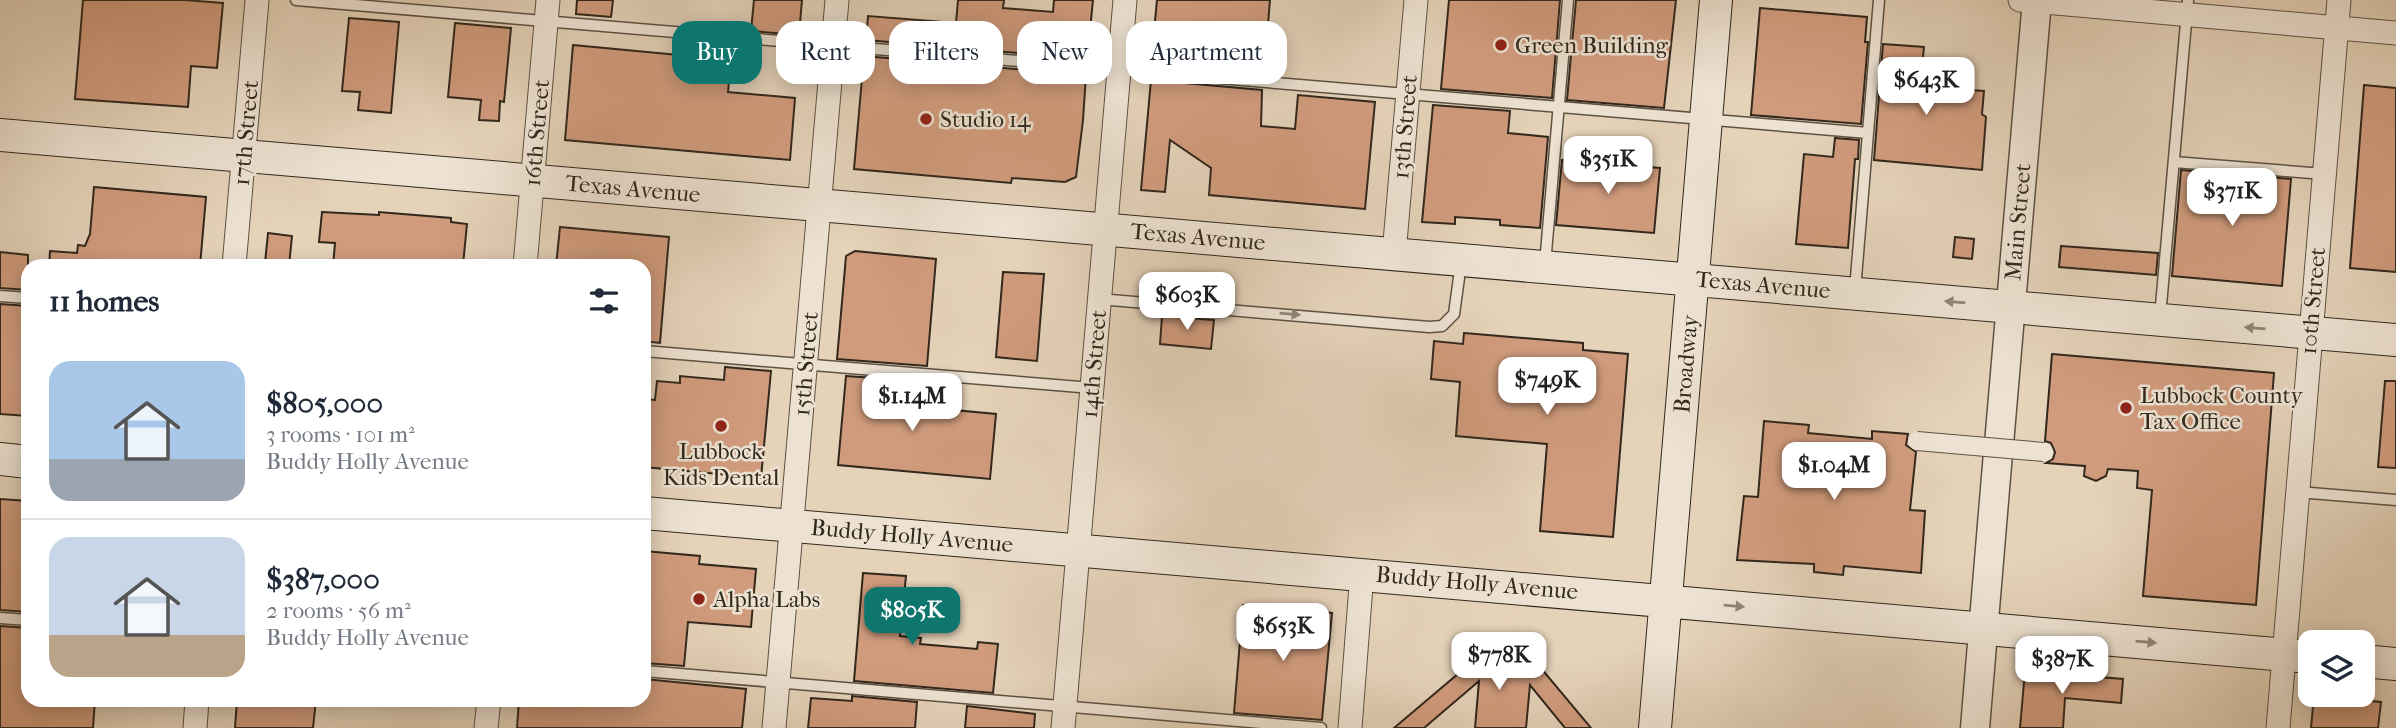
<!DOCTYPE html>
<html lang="en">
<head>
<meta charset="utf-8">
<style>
	:root { --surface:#fff; --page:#f6f6f7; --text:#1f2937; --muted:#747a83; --line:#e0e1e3; --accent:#0f766e }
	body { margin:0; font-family:"IM FELL French Canon",serif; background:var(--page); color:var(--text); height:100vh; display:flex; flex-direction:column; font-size:26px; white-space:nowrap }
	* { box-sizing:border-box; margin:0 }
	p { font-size:23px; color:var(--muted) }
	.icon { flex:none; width:38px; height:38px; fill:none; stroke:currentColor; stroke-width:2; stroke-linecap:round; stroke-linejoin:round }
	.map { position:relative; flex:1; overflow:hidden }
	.sheet { position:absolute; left:21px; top:259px; width:630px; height:448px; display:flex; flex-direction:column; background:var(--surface); border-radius:21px; box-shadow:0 4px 18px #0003 }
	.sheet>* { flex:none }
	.banner { position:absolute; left:672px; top:21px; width:665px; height:63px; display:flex; gap:14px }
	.tools { position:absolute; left:2298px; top:630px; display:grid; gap:14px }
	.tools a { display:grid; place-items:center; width:77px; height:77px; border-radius:14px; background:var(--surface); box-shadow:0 4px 18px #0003; font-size:35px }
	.price { position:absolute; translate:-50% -60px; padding:0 16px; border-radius:14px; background:#fff; color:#222; font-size:23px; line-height:46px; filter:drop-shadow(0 2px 4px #0008) }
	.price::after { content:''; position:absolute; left:50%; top:42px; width:21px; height:16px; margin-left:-10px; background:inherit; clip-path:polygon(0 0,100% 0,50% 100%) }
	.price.current { background:var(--accent); color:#fff }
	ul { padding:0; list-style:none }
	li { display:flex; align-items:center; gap:21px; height:175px; padding:0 28px }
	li+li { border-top:2px solid var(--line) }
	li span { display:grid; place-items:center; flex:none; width:196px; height:140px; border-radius:21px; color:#555 }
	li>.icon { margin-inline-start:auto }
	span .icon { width:84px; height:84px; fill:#fffc; stroke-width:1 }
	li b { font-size:30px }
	h2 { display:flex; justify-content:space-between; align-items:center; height:84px; padding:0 28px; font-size:30px }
	.pill { padding:0 24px; border-radius:21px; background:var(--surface); box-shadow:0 4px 18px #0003; font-size:24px; line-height:63px }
	.pill.current { background:var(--accent); color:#fff }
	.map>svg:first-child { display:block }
</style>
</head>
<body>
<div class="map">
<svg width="2396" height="728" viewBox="0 0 2396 728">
	<rect width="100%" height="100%" fill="#e4d2b9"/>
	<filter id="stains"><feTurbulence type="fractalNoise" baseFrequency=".00286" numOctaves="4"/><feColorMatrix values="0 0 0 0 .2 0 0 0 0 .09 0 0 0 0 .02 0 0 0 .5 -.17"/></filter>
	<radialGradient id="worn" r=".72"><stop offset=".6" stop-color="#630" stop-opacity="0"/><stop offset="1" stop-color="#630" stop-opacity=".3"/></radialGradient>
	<!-- building -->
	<path fill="#d09b7d" stroke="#31281c" stroke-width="2" d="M 83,0 L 185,0 L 223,3 L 217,68 L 191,66 L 188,107 L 75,99 Z
		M 577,0 L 613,0 L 611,17 L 576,14 Z
		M 754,0 L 802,0 L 799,35 L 751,31 Z
		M 958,0 L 1004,0 L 1003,8 L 1053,12 L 1054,0 L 1093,0 L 1087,59 L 866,40 L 868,16 L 956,23 Z
		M 1157,0 L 1270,0 L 1264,74 L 1151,64 Z
		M 1449,0 L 1560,0 L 1552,98 L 1441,89 Z
		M 1576,0 L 1676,0 L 1664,108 L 1567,100 Z
		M 1760,8 L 1867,17 L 1865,42 L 1868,42 L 1861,124 L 1751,115 Z
		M 349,18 L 399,22 L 391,113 L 358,110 L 360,92 L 342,91 Z
		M 455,23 L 511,28 L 504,102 L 500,101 L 499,121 L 479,120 L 481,100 L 448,97 Z
		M 1883,44 L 1924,47 L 1920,86 L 1984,91 L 1982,114 L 1986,117 L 1982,170 L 1874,160 Z
		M 573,45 L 731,60 L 728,92 L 795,98 L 790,160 L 565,140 Z
		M 864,56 L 1086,75 L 1083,120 L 1076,177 L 1065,182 L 1012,178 L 1011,183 L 854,169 Z
		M 1151,80 L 1262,90 L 1261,126 L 1295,129 L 1298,95 L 1375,102 L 1365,209 L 1209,195 L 1211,168 L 1170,140 L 1165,192 L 1141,190 Z
		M 2364,85 L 2396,88 L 2396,272 L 2350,268 Z
		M 1433,105 L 1510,111 L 1508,133 L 1548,137 L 1540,228 L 1500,225 L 1500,220 L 1455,217 L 1455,224 L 1422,222 Z
		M 1835,138 L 1859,140 L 1858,159 L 1855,159 L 1848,248 L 1796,244 L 1804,154 L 1833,157 Z
		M 1562,160 L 1660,168 L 1654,233 L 1556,225 Z
		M 2181,170 L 2291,179 L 2282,286 L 2172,276 Z
		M 94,187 L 206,197 L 200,266 L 49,266 L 50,251 L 77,253 L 78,245 L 85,246 L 90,234 Z
		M 322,212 L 379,215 L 379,212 L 451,218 L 451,222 L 467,224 L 463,265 L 333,266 L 335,243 L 319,242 Z
		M 560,227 L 669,237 L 660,343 L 644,341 L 644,266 L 556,266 Z
		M 268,233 L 292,236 L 289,266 L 272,266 L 272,264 L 265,263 Z
		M 1955,237 L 1974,239 L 1972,259 L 1953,257 Z
		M 2061,246 L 2158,253 L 2156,275 L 2059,267 Z
		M 855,251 L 936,259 L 927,366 L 837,359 L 846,256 Z
		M 0,252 L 28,255 L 28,290 L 0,288 Z
		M 1003,272 L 1044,274 L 1037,361 L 996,357 Z
		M 0,304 L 28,306 L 28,416 L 0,414 Z
		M 1162,316 L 1214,320 L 1211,349 L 1160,344 Z
		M 1464,333 L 1583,343 L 1583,350 L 1628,354 L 1613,537 L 1540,531 L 1547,444 L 1456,436 L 1460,382 L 1431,379 L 1434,341 L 1463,344 Z
		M 2052,354 L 2274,373 L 2256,605 L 2143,596 L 2152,490 L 2137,488 L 2138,471 L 2108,469 L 2106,476 L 2096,481 L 2084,476 L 2085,466 L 2046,463 L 2053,459 L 2055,452 L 2051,443 L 2045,441 Z
		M 725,367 L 771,371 L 761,478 L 644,467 L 644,399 L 655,400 L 657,381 L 680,383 L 680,376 L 724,380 Z
		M 846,376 L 904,380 L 901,405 L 996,414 L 990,479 L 838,465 Z
		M 2385,381 L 2396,381 L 2396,468 L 2378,467 Z
		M 1764,421 L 1809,425 L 1808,433 L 1872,439 L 1872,431 L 1908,434 L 1906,445 L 1916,452 L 1910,510 L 1925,511 L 1921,573 L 1844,566 L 1843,575 L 1814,572 L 1814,564 L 1737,560 L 1744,496 L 1758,497 Z
		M 0,499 L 28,501 L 28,612 L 0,610 Z
		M 644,551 L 700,556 L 699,564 L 756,569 L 751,627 L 688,622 L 684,666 L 644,663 Z
		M 863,573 L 906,576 L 900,636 L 921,638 L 920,644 L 977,649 L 978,642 L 998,644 L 993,693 L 854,681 Z
		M 1243,605 L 1332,613 L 1322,720 L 1234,713 Z
		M 0,626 L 28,628 L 28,700 L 95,700 L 93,728 L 0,728 Z
		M 1508,638 L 1520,654 L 1525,649 L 1591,728 L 1565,728 L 1530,685 L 1526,728 L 1475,728 L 1479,681 L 1424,728 L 1394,728 L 1491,646 L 1494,650 Z
		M 2025,671 L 2123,679 L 2121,703 L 2065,698 L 2063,728 L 2020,728 Z
		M 644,679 L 746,689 L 742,728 L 517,728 L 519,700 L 644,700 Z
		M 852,696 L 917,702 L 915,728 L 808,728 L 811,698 L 852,701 Z
		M 2314,696 L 2381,702 L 2378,728 L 2311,728 Z
		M 237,700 L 316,700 L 313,728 L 235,728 Z
		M 967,706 L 1035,714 L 1034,728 L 965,728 Z"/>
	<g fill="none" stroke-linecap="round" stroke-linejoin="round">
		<defs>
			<path id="service" d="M 296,0 L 1868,133
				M 2174,162 L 2324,174
				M 1545,264 L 1568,0
				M 1855,290 L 1879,0
				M 0,296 L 28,298
				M 1099,299 L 1429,327 L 1442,326 L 1454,314 L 1461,263
				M 2160,317 L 2188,0
				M 644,351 L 1092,388
				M 2298,492 L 2396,500
				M 0,618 L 28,620
				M 644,671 L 1321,728"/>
			<path id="minor" d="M 2020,0 L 2396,33
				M 1394,254 L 1416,0
				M 234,266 L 257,0
				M 525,266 L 548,0
				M 195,728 L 197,700
				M 486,728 L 489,700
				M 774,728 L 837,0
				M 1063,728 L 1125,0
				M 1350,728 L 1362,573
				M 2278,728 L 2339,0"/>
			<path id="tertiary" d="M 1999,444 L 2037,0
				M 1975,728 L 1998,453"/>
			<path id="secondary" d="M 0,135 L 2396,340
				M 0,459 L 28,462
				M 644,513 L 2310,657
				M 2362,661 L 2396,664
				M 1655,728 L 1716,0"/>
		</defs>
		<!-- service casing -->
		<use href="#service" stroke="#5e5243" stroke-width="13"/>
		<!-- minor casing -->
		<use href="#minor" stroke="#5e5243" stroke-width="25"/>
		<!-- tertiary casing -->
		<use href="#tertiary" stroke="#5e5243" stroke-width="31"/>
		<!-- secondary casing -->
		<use href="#secondary" stroke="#31281c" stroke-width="34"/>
		<!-- service -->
		<use href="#service" stroke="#ede2d2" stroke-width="10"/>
		<!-- minor -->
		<use href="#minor" stroke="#ede2d2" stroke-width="23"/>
		<!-- tertiary -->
		<use href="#tertiary" stroke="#ede2d2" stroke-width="28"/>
		<!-- secondary -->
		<use href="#secondary" stroke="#ede2d2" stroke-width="32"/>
		<defs>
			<path id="pedestrian-bridge" d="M 1917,441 L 2044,452"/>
		</defs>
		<!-- pedestrian-bridge casing -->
		<use href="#pedestrian-bridge" stroke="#5e5243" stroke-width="20" stroke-linecap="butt"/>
		<!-- pedestrian-bridge -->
		<use href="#pedestrian-bridge" stroke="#ede2d2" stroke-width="18"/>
	</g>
	<!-- one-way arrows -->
	<defs><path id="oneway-solid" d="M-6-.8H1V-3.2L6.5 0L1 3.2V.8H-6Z" transform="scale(1.75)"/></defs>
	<g fill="#8f8577">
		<use href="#oneway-solid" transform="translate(1955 302) rotate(-175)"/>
		<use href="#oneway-solid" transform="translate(1290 314) rotate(5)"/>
		<use href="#oneway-solid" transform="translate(2255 328) rotate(-175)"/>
		<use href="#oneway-solid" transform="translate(1734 606) rotate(5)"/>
		<use href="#oneway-solid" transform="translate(2146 642) rotate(5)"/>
	</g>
	<!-- markers -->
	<g fill="#8f2418" stroke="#ede2d2" stroke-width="2.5">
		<circle cx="1501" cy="45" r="7"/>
		<circle cx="926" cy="119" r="7"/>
		<circle cx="2126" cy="408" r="7"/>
		<circle cx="721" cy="426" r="7"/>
		<circle cx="699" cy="599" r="7"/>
	</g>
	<g text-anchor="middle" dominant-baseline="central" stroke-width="5" stroke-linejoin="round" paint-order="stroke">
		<!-- poi labels -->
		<g font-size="23" fill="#31281c" stroke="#ede2d2" text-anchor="start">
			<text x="1515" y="45">Green Building</text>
			<text x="940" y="119">Studio 14</text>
			<text x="2140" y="395">Lubbock County<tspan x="2140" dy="26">Tax Office</tspan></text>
			<text x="721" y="451" text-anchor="middle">Lubbock<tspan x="721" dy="26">Kids Dental</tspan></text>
			<text x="713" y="599">Alpha Labs</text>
		</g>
		<!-- street labels -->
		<g font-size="23" fill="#31281c" stroke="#ede2d2">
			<text transform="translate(1405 127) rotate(-85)">13th Street</text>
			<text transform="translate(246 133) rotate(-85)">17th Street</text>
			<text transform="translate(537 133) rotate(-85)">16th Street</text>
			<text transform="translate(633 189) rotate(5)">Texas Avenue</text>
			<text transform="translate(2018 222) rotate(-85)">Main Street</text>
			<text transform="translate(1198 237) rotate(5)">Texas Avenue</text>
			<text transform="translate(1763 285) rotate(5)">Texas Avenue</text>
			<text transform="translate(2313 301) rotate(-85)">10th Street</text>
			<text transform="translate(806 364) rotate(-85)">15th Street</text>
			<text transform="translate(1094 364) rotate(-85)">14th Street</text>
			<text transform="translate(1686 364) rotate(-85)">Broadway</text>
			<text transform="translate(912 536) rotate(5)">Buddy Holly Avenue</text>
			<text transform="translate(1477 583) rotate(5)">Buddy Holly Avenue</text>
		</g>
	</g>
	<rect width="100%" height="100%" filter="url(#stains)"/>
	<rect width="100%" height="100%" fill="url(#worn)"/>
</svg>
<div class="tools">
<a><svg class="icon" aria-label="layers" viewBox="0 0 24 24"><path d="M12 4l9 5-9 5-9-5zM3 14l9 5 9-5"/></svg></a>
</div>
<b class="price" style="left:1926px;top:117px">$643K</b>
<b class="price" style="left:1608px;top:196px">$351K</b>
<b class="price" style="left:2232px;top:228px">$371K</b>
<b class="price" style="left:1187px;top:332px">$603K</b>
<b class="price" style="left:1547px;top:417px">$749K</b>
<b class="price" style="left:912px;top:433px">$1.14M</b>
<b class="price" style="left:1834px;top:502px">$1.04M</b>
<b class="price current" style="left:912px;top:647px">$805K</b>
<b class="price" style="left:1283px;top:663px">$653K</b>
<b class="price" style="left:1499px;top:692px">$778K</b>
<b class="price" style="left:2062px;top:696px">$387K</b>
<div class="banner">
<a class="pill current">Buy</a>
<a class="pill">Rent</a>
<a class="pill">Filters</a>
<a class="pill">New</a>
<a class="pill">Apartment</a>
</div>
<section class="sheet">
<h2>11 homes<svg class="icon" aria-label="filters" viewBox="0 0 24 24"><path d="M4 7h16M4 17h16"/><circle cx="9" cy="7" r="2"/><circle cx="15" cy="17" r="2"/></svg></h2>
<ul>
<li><span style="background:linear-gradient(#a9c7e8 70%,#9aa5b1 0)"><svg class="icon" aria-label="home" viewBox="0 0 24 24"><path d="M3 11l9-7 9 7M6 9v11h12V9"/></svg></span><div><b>$805,000</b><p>3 rooms · 101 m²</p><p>Buddy Holly Avenue</p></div></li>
<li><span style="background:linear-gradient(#c9d6e8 70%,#b9a48a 0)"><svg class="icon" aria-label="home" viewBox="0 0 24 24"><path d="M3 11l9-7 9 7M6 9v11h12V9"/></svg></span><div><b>$387,000</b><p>2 rooms · 56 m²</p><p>Buddy Holly Avenue</p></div></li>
</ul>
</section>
</div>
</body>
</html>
